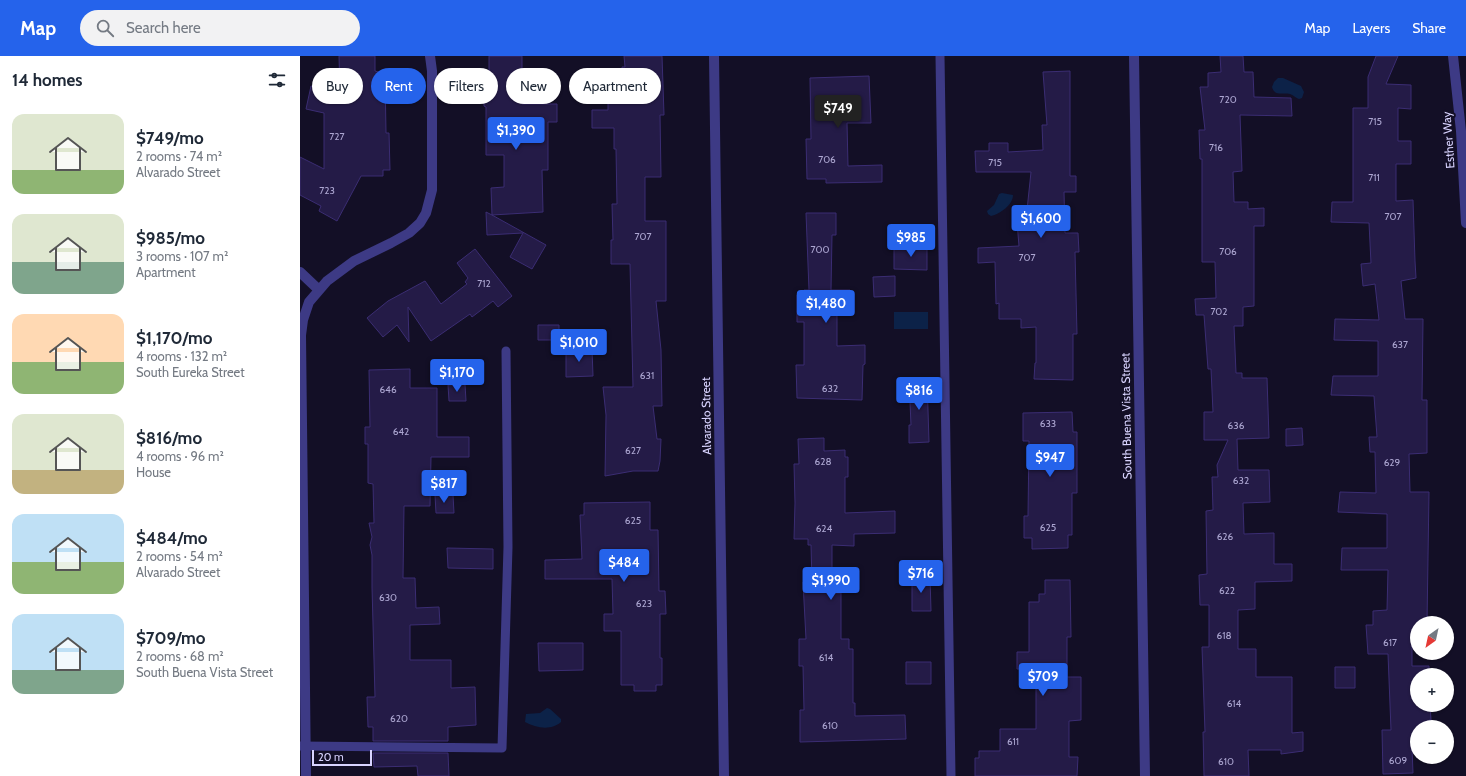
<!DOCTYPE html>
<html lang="en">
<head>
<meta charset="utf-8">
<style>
	:root { --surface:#fff; --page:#f2f2f3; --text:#1f2937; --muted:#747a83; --accent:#2563eb }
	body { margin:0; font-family:Cabin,sans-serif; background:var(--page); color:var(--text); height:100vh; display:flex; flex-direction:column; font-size:15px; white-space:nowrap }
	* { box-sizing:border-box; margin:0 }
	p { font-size:13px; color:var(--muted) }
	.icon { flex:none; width:22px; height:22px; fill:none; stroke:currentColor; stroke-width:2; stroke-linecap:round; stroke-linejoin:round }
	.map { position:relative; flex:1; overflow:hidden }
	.panel { display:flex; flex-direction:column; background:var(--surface); width:300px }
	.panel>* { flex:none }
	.top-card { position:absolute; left:12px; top:12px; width:380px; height:36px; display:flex; gap:8px }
	.needle { width:26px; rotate:213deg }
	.controls { position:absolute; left:1110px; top:560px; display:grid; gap:8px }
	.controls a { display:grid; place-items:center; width:44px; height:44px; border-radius:50%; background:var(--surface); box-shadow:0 1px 3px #0004; font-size:20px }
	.scale { position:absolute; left:12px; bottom:10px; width:60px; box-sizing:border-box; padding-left:4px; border:2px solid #d9d4ff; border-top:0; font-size:11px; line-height:14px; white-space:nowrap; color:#d9d4ff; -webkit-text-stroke:3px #130f26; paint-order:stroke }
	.price { position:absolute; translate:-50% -34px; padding:0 9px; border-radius:4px; background:var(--accent); color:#fff; font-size:13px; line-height:26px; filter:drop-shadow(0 1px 2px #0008) }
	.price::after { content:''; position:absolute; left:50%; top:24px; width:12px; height:9px; margin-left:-6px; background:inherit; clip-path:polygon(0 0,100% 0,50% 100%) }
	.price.current { background:#222; color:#fff }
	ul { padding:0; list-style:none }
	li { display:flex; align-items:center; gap:12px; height:100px; padding:0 12px }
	li span { display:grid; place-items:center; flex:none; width:112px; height:80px; border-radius:12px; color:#555 }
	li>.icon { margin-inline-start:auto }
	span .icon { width:48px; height:48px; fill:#fffc; stroke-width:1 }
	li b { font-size:17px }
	h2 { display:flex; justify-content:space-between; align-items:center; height:48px; padding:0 12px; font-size:17px }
	.tag { padding:0 14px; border-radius:18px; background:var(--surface); box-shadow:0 1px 3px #0004; font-size:14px; line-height:36px }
	.tag.current { background:var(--accent); color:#fff }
	header { display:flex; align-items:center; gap:24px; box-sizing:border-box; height:56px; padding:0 20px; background:var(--accent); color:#fff }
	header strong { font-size:19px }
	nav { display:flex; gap:22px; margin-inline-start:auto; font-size:14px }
	.search { width:280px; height:36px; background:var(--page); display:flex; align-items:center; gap:10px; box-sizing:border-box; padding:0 14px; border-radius:22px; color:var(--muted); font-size:15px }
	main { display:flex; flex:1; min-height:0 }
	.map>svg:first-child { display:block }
</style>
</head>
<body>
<header>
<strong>Map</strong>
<div class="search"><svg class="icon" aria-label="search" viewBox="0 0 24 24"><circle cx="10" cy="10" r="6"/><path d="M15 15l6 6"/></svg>Search here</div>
<nav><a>Map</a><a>Layers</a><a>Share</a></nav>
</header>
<main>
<section class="panel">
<h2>14 homes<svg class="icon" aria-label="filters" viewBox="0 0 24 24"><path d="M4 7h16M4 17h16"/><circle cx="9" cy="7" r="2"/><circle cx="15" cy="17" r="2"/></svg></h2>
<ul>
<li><span style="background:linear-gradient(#dfe7d0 70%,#8fb573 0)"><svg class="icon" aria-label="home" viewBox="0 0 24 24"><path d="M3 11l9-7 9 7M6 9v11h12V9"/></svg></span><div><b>$749/mo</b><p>2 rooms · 74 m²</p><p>Alvarado Street</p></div></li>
<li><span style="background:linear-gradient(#dfe7d0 60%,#7fa58c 0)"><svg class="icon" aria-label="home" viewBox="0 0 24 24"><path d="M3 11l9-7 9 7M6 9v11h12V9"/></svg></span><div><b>$985/mo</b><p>3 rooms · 107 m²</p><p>Apartment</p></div></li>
<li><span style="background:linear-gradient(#ffd9b3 60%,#8fb573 0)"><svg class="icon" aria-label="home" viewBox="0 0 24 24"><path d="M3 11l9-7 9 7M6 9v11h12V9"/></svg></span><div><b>$1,170/mo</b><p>4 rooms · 132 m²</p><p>South Eureka Street</p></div></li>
<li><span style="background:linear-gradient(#dfe7d0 70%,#c2b280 0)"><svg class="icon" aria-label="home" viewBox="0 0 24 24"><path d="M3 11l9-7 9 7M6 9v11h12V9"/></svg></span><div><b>$816/mo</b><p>4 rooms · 96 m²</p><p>House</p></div></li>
<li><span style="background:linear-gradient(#bfe0f5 60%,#8fb573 0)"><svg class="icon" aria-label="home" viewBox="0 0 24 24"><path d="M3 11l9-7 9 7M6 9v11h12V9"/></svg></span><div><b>$484/mo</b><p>2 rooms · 54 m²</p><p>Alvarado Street</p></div></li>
<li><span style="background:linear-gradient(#bfe0f5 70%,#7fa58c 0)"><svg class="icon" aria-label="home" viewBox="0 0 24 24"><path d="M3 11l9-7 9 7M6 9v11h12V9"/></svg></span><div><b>$709/mo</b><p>2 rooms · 68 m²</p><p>South Buena Vista Street</p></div></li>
</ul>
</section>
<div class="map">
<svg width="1166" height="720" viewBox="0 0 1166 720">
	<rect width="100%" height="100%" fill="#130f26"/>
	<!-- water -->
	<path fill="#0c2248" d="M 978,22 L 983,22 L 1001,30 L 1004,36 L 1002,42 L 999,43 C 996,42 993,39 990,38 C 982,36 975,41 972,31 L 974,26 Z
		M 702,137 L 713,139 C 713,149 700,158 691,160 L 688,158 L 687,155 L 694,149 L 699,138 Z
		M 594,256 L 628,256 L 628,273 L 594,273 Z
		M 247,652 L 250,653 L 261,663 L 261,666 C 251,675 236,672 225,666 L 226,658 L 240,657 Z"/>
	<!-- building -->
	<path fill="#241b47" stroke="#3b2d73" d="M 39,0 L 75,0 L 75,15 L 85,18 L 86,77 L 89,77 L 90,114 L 83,114 L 83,120 L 61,120 L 37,165 L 19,155 L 21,150 L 0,139 L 0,101 L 24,113 L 24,57 L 6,53 L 11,30 L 40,37 Z
		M 189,0 L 222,0 L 222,48 L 257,48 L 257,66 L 248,66 L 248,114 L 242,114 L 243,156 L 192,159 L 246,189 L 232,213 L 210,201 L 223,177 L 187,179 L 186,156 L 192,159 L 191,132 L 204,131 L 204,99 L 186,99 L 186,51 L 184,50 L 184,20 L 189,20 Z
		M 324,0 L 362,0 L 364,59 L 360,59 L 361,121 L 345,121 L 345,165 L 366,165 L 366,245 L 356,245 L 361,294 L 362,350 L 353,350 L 357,383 L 361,383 L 360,405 L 358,415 L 333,415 L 305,420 L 306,359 L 303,331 L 333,331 L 330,208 L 311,208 L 311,184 L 313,184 L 312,148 L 317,148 L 316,93 L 314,93 L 314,72 L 292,72 L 292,54 L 308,54 L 308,44 L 322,43 L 322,11 L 325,11 Z
		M 920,0 L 943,0 L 944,16 L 953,16 L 954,41 L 991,42 L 992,60 L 940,59 L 942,115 L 933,116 L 934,146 L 948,146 L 948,153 L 964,152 L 964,170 L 954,170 L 954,250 L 943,251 L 943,270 L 934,270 L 936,317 L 942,317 L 942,322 L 967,322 L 969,382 L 937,383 L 938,414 L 969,414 L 970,446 L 943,447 L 944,478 L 974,477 L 974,508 L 992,508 L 992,525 L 955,526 L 955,553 L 938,554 L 938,593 L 956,593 L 956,621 L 992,621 L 992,677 L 1003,676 L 1003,695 L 981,698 L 981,694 L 948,694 L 949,720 L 904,720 L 903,676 L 905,676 L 902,591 L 909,591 L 909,549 L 900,549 L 899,519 L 907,518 L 906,455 L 913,454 L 912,421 L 918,421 L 917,409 L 928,384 L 904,384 L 904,356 L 913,356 L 911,313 L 908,313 L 904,259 L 896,259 L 895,243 L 916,242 L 915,206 L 902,206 L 902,103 L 900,103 L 899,74 L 905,74 L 900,31 L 908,31 L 908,17 L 921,16 Z
		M 1076,0 L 1098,0 L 1086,28 L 1111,29 L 1111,53 L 1098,52 L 1098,85 L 1111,85 L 1111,108 L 1096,108 L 1096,145 L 1113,144 L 1115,205 L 1116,222 L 1101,225 L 1105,263 L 1123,263 L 1122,344 L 1127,344 L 1127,397 L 1109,398 L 1110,436 L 1129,436 L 1127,567 L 1117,567 L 1117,573 L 1112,573 L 1112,610 L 1129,610 L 1129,619 L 1117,619 L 1117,649 L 1130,649 L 1131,664 L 1129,664 L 1129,671 L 1117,671 L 1117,692 L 1112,692 L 1113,717 L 1083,718 L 1082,674 L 1091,674 L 1088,598 L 1068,598 L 1066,569 L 1073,569 L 1073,555 L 1087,554 L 1088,514 L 1041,514 L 1042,492 L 1087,492 L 1087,458 L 1038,456 L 1040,436 L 1076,437 L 1075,396 L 1070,396 L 1069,381 L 1077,381 L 1074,340 L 1031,339 L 1033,320 L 1078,320 L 1078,285 L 1034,284 L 1035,263 L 1079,264 L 1075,228 L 1063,230 L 1061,208 L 1071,207 L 1069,167 L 1031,166 L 1032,146 L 1053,146 L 1053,52 L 1068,52 L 1068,21 Z
		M 770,15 L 770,120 L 776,120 L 776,136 L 764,136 L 765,177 L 778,177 L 779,196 L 775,196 L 777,278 L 773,278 L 773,324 L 734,323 L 735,307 L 736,307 L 736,271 L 721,272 L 721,263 L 699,263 L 699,247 L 696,248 L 695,206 L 678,207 L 678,192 L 719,190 L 716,154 L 727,154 L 731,116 L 676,116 L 675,95 L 689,95 L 689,87 L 708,87 L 708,96 L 743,94 L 742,69 L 747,69 L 743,16 Z
		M 569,20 L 571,67 L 547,67 L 548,110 L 582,109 L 582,126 L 526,127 L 526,123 L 507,123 L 506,83 L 511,83 L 510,22 Z
		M 506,157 L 536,157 L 536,179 L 532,179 L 531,234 L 550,234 L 550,252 L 537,252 L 537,290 L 565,289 L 565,308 L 563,309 L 562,344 L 497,342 L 496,309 L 504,309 L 504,266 L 497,266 L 497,239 L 504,239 L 504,234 L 509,234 Z
		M 594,190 L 627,190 L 627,214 L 594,213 Z
		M 175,193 L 212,240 L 198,251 L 193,245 L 172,261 L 170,258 L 131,285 L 108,251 L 109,286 L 97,269 L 83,281 L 67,262 L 88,245 L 125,225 L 141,248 L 167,228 L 165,226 L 168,222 L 157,207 Z
		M 595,220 L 595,240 L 574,241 L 573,221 Z
		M 238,269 L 259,269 L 259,284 L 238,284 Z
		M 266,293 L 292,293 L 293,320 L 266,321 Z
		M 110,313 L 110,332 L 137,332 L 137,381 L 169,381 L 169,401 L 131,401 L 130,450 L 104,450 L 103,522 L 115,522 L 116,552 L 139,551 L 140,568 L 110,569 L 110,604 L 151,604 L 151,632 L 175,631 L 176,669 L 148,671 L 148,685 L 73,685 L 73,671 L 68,671 L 67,641 L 75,641 L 72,531 L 72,499 L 70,489 L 72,481 L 69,467 L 74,467 L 73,428 L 68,427 L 68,388 L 65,388 L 65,371 L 70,371 L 69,314 Z
		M 609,323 L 627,323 L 629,386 L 609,387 L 609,369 L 611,369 Z
		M 165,328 L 166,345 L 149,345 L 148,329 Z
		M 772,356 L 773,376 L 777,376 L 777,437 L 772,437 L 772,479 L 768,479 L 768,492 L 732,493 L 732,482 L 724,482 L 724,460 L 728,460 L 729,385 L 723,385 L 723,357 Z
		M 1002,372 L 1003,389 L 986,390 L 986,373 Z
		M 524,382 L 524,395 L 545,394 L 545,401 L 548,401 L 548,421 L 545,421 L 545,457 L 595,455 L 595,477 L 554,478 L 554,490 L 532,489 L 532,537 L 541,537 L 541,583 L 549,583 L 549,593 L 553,593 L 553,647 L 555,647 L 555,660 L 605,659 L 606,683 L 500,686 L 500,654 L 504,654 L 503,610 L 499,610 L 499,583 L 506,583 L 503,526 L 512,526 L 511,489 L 508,489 L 508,483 L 494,483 L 495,447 L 494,408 L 499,408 L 498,383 Z
		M 135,439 L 153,439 L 154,457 L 136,457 Z
		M 350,446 L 350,474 L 358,474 L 359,535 L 365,535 L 366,558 L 360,558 L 360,602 L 362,602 L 362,629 L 356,629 L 356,635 L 334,635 L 334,629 L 321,629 L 321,575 L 304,575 L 304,558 L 313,558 L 312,523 L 245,523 L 245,504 L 282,503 L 280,459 L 284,459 L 284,447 Z
		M 147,492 L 193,493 L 193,513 L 148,512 Z
		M 612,521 L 630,521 L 631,555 L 612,555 Z
		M 745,524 L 770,524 L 771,581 L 767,581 L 767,621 L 781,621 L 781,664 L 769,665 L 769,701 L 778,701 L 777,720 L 675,720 L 675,702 L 679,702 L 679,695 L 700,695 L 700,673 L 736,673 L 736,613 L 717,613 L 717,596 L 729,596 L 729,546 L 739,546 L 739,538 L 745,538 Z
		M 238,587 L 283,587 L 283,614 L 239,615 Z
		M 606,606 L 631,606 L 631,628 L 606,628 Z
		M 1035,611 L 1055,611 L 1055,632 L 1035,632 Z
		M 73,697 L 148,697 L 149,720 L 118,720 L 117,710 L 74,711 Z"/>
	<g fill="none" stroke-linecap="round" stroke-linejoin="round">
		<!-- lane -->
		<path stroke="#3d3a85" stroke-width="9" d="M 640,0 L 651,720
			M 0,690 L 202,692 L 208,491 L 206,295"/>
		<!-- street -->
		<path stroke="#3d3a85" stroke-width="10" d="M 414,0 L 424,720
			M 834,0 L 845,720
			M 1153,0 L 1161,75 L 1166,167
			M 0,216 L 19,234
			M 6,720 L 1,279 L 3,264 L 9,246 L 27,225 L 54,205 L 91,187 L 109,177 L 120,167 L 126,157 L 132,134 L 132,15 L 130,0"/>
	</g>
	<g text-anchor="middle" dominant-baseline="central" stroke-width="4" stroke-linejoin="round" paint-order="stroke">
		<!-- number labels -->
		<g font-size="10" fill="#aca6d1">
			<text x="928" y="43">720</text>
			<text x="1075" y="65">715</text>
			<text x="37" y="80">727</text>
			<text x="916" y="91">716</text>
			<text x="527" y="103">706</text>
			<text x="695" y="106">715</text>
			<text x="1074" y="121">711</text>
			<text x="27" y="134">723</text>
			<text x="1093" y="160">707</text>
			<text x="343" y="180">707</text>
			<text x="520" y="193">700</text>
			<text x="928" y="195">706</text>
			<text x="727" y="201">707</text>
			<text x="184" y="227">712</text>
			<text x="919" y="255">702</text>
			<text x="1100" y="288">637</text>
			<text x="347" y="319">631</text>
			<text x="530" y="332">632</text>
			<text x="88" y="333">646</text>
			<text x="748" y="367">633</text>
			<text x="936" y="369">636</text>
			<text x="101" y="375">642</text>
			<text x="333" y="394">627</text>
			<text x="523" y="405">628</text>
			<text x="1092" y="406">629</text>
			<text x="941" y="424">632</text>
			<text x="333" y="464">625</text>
			<text x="748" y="471">625</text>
			<text x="524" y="472">624</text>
			<text x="925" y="480">626</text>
			<text x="927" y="534">622</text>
			<text x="88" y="541">630</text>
			<text x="344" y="547">623</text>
			<text x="924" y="579">618</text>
			<text x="1090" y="586">617</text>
			<text x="526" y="601">614</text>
			<text x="934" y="647">614</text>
			<text x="99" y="662">620</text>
			<text x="530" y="669">610</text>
			<text x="713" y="685">611</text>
			<text x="1098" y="704">609</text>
			<text x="926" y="705">610</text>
		</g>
		<!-- street labels -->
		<g font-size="12" fill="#d9d4ff" stroke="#130f26">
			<text transform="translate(1148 84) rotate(-94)">Esther Way</text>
			<text transform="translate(406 360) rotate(-91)">Alvarado Street</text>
			<text transform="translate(826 360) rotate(-91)">South Buena Vista Street</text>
		</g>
	</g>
</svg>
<div class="controls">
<a><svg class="needle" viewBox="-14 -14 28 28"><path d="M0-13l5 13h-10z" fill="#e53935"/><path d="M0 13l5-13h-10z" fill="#747a83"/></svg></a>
<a>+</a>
<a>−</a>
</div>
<div class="scale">20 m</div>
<b class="price current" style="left:538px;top:73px">$749</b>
<b class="price" style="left:216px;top:95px">$1,390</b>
<b class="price" style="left:741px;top:183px">$1,600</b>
<b class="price" style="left:611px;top:202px">$985</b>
<b class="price" style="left:526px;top:268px">$1,480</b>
<b class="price" style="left:279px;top:307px">$1,010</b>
<b class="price" style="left:157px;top:337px">$1,170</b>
<b class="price" style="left:619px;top:355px">$816</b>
<b class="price" style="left:750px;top:422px">$947</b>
<b class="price" style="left:144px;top:448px">$817</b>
<b class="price" style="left:324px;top:527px">$484</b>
<b class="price" style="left:621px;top:538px">$716</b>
<b class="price" style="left:531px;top:545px">$1,990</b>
<b class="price" style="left:743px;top:641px">$709</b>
<div class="top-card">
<a class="tag">Buy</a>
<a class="tag current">Rent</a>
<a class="tag">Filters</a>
<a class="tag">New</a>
<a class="tag">Apartment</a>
</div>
</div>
</main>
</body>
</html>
